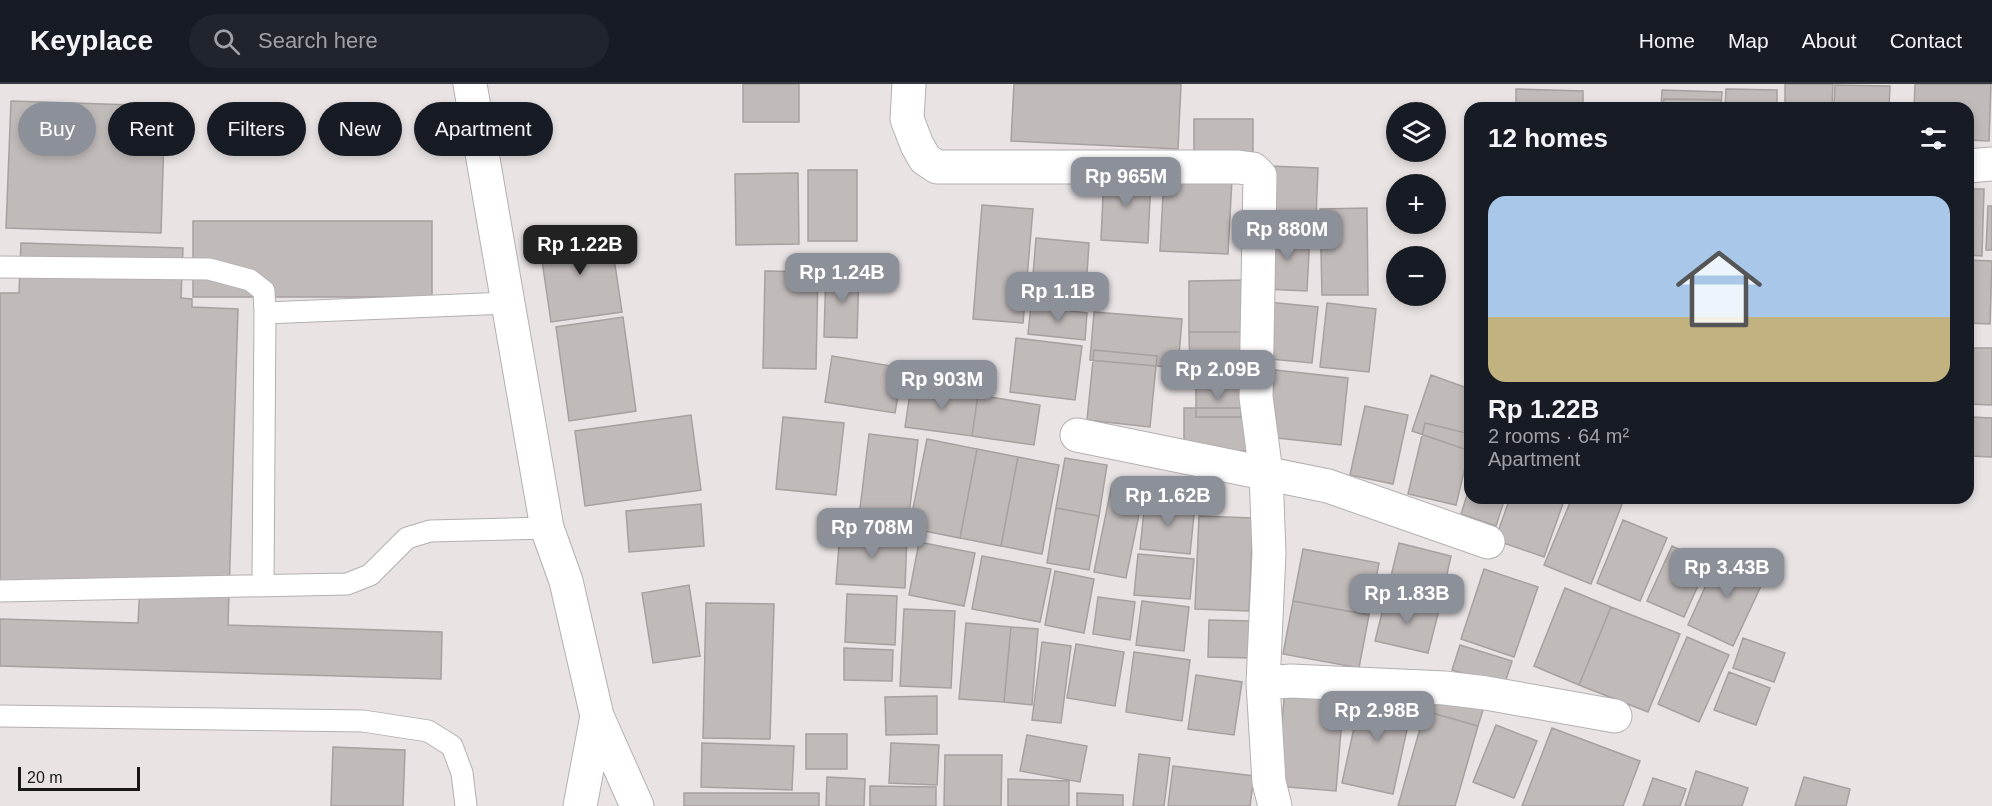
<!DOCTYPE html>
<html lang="en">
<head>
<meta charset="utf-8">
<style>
	:root { --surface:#171b24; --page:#20242c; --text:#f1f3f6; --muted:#9ea1a6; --line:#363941; --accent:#8c9099 }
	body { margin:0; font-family:Helvetica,sans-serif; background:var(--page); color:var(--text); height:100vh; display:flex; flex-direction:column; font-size:22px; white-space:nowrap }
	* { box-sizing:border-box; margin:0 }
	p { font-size:20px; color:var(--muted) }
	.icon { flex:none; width:33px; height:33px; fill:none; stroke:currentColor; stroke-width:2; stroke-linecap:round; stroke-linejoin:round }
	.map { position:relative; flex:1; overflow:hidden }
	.side { position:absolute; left:1464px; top:18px; width:510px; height:402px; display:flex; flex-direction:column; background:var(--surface); border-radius:18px; box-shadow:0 3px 9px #0003 }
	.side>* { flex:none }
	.guide { position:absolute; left:18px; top:18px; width:570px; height:54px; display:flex; gap:12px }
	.buttons { position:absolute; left:1386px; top:18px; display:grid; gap:12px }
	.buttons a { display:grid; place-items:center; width:60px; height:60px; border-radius:50%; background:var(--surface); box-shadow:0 3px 9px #0003; font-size:30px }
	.scale { position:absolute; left:18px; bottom:15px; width:122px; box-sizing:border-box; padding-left:6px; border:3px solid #181616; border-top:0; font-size:16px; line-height:21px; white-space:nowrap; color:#181616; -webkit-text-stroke:4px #e9e3e4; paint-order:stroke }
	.price { position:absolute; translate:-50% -51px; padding:0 14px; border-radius:12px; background:var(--accent); color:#fff; font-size:20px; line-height:39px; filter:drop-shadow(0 2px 3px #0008) }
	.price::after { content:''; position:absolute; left:50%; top:36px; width:18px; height:14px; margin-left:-9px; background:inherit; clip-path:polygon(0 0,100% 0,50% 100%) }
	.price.current { background:#222; color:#fff }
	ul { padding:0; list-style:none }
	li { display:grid; align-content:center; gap:12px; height:318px; padding:0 24px }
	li+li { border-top:2px solid var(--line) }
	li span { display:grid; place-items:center; height:186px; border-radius:18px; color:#555 }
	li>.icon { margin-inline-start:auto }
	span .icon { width:108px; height:108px; fill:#fffc; stroke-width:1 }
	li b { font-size:26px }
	h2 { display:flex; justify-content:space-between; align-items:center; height:72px; padding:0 24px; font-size:26px }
	.pill { padding:0 21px; border-radius:27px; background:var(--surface); box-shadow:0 3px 9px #0003; font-size:21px; line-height:54px }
	.pill.current { background:var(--accent); color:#fff }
	header { display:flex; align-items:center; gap:36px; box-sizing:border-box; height:84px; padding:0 30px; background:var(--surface); border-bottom:2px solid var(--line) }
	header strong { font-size:28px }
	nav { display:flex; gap:33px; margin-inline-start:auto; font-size:21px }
	.search { width:420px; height:54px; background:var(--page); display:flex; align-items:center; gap:15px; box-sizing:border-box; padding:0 21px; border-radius:33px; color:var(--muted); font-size:22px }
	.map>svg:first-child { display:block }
</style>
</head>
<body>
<header>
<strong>Keyplace</strong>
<div class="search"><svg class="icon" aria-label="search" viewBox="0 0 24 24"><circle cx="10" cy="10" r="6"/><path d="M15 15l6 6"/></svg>Search here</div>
<nav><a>Home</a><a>Map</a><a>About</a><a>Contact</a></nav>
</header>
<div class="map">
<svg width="1992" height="722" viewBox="0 0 1992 722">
	<rect width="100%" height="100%" fill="#e9e3e4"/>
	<!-- building -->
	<path fill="#c0bab9" stroke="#a6a09f" stroke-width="1.5" d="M 743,0 L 799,0 L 799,38 L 743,38 Z
		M 1014,0 L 1181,0 L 1178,65 L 1011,57 Z
		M 1785,0 L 1833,0 L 1832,24 L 1785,24 Z
		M 1915,0 L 1991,0 L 1989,57 L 1968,56 L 1968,24 L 1914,24 Z
		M 1835,1 L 1890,2 L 1889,24 L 1834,24 Z
		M 1516,5 L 1583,7 L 1583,24 L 1516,24 Z
		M 1726,5 L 1777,6 L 1777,24 L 1725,24 Z
		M 1662,6 L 1722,8 L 1721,24 L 1661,24 Z
		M 1664,15 L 1721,16 L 1721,24 L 1663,24 Z
		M 11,17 L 165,22 L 161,149 L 6,144 Z
		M 1194,35 L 1253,35 L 1253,70 L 1194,70 Z
		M 1270,82 L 1318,84 L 1316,134 L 1268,132 Z
		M 808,86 L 857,86 L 857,157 L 808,157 Z
		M 798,89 L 799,160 L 736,161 L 735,90 Z
		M 1104,90 L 1151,92 L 1148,159 L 1101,156 Z
		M 1164,92 L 1232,95 L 1228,170 L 1160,167 Z
		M 1968,105 L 1984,105 L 1982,172 L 1968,171 Z
		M 982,121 L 1033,125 L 1023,239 L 973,235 Z
		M 1988,122 L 1992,122 L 1992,166 L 1986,166 Z
		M 1367,124 L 1368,211 L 1322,211 L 1320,125 Z
		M 193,137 L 432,137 L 432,213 L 193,213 Z
		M 610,147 L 622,228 L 551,238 L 539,156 Z
		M 1267,148 L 1310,149 L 1307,207 L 1265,205 Z
		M 1036,154 L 1089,159 L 1085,220 L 1031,216 Z
		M 21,159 L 183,164 L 181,214 L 192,215 L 192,223 L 238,225 L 228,541 L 442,548 L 441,595 L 0,582 L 0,535 L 138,539 L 140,501 L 0,497 L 0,209 L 19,209 Z
		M 1968,176 L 1992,177 L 1990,240 L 1968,239 Z
		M 826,185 L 859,186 L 857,254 L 824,253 Z
		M 765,187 L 818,188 L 816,285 L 763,284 Z
		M 1247,196 L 1248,248 L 1189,248 L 1189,197 Z
		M 1267,218 L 1318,223 L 1312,279 L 1261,274 Z
		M 1327,219 L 1376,225 L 1369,288 L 1320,283 Z
		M 1031,222 L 1087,229 L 1085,256 L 1028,250 Z
		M 1094,228 L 1182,235 L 1178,284 L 1090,276 Z
		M 623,233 L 636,327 L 569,337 L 556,243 Z
		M 1189,248 L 1248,248 L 1248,290 L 1190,291 Z
		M 1016,254 L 1082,262 L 1075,316 L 1010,308 Z
		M 1968,264 L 1992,264 L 1992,321 L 1968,320 Z
		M 1094,266 L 1157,272 L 1150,343 L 1087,336 Z
		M 832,272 L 903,284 L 895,329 L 825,318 Z
		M 1275,286 L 1348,294 L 1341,361 L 1267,353 Z
		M 1431,291 L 1470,305 L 1470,367 L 1412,347 Z
		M 1240,300 L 1241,333 L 1196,333 L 1196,302 Z
		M 911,302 L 978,311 L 972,352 L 905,343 Z
		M 978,311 L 1040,321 L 1034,361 L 972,352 Z
		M 1365,322 L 1408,331 L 1393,400 L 1350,391 Z
		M 1184,324 L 1258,324 L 1258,367 L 1184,367 Z
		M 691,331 L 701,406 L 585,422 L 575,347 Z
		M 783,333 L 844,339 L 836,411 L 776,405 Z
		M 1971,333 L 1992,334 L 1992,373 L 1970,372 Z
		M 1425,339 L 1470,350 L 1470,363 L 1456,421 L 1408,410 Z
		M 869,350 L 918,356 L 908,439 L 859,433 Z
		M 927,355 L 977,365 L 960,454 L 909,444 Z
		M 977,365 L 1018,373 L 1001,462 L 960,454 Z
		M 1018,373 L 1059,381 L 1042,470 L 1001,462 Z
		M 1065,374 L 1107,381 L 1099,432 L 1056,424 Z
		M 1112,400 L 1144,406 L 1126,494 L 1094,488 Z
		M 1470,402 L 1470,414 L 1505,414 L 1496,442 L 1461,430 Z
		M 1510,414 L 1565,414 L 1544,473 L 1495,456 Z
		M 1572,414 L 1624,415 L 1591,500 L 1544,481 Z
		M 1145,417 L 1195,421 L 1190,470 L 1140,465 Z
		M 701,420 L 704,462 L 629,468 L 626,427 Z
		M 1056,424 L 1099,432 L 1089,486 L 1047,479 Z
		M 1199,432 L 1253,434 L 1249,527 L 1195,525 Z
		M 1623,436 L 1667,454 L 1640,517 L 1597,499 Z
		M 840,446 L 907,450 L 905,504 L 836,500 Z
		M 919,458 L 975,469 L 964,522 L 909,511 Z
		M 1399,459 L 1451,472 L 1439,526 L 1386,513 Z
		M 1672,462 L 1708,479 L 1684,533 L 1647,517 Z
		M 1303,465 L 1379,479 L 1369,531 L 1293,517 Z
		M 1721,468 L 1767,489 L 1733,562 L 1688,541 Z
		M 1138,470 L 1194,475 L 1190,515 L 1134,511 Z
		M 982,472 L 1051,485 L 1040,538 L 972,525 Z
		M 1484,485 L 1538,503 L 1514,573 L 1461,555 Z
		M 1055,487 L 1094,495 L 1084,549 L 1045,541 Z
		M 689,501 L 700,572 L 653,579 L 642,509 Z
		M 1565,504 L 1611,523 L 1579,601 L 1534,582 Z
		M 847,510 L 897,512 L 895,561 L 845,558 Z
		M 1098,513 L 1135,518 L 1130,556 L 1093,550 Z
		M 1386,513 L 1439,526 L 1428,569 L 1375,557 Z
		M 1142,517 L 1189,523 L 1184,567 L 1136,561 Z
		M 1293,517 L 1369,531 L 1359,584 L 1283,570 Z
		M 706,519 L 774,520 L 770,655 L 703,654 Z
		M 1611,523 L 1680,550 L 1648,628 L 1579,601 Z
		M 904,525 L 955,527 L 951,604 L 900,602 Z
		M 1209,536 L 1252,537 L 1251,574 L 1208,573 Z
		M 966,539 L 1011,543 L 1004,618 L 959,615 Z
		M 1011,543 L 1038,545 L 1032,621 L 1004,618 Z
		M 1687,553 L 1729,571 L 1699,638 L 1658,620 Z
		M 1743,554 L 1785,569 L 1774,598 L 1733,584 Z
		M 1042,558 L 1071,562 L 1061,639 L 1032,636 Z
		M 1076,560 L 1124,568 L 1115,622 L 1067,614 Z
		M 1460,561 L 1512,577 L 1504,602 L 1452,586 Z
		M 844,564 L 893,566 L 892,597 L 844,596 Z
		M 1134,568 L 1190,576 L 1182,637 L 1126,628 Z
		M 1436,588 L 1490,603 L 1478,642 L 1425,627 Z
		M 1729,588 L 1770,604 L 1756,641 L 1714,626 Z
		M 1196,591 L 1242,598 L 1234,651 L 1188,645 Z
		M 1285,606 L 1344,611 L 1336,707 L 1276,702 Z
		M 1362,607 L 1413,618 L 1393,710 L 1342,699 Z
		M 937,612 L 937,650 L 886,651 L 885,613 Z
		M 1425,627 L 1478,642 L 1455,722 L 1398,722 Z
		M 1496,641 L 1537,657 L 1514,714 L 1473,698 Z
		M 1552,644 L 1640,677 L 1623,722 L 1522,722 Z
		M 806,650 L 847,650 L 847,685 L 806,685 Z
		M 1027,651 L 1087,662 L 1080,698 L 1020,687 Z
		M 702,659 L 794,662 L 792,706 L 701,703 Z
		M 891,659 L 939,661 L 937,701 L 889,699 Z
		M 333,663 L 405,666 L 403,722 L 331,722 Z
		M 1139,670 L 1170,674 L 1164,722 L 1133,722 Z
		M 945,671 L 1002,671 L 1001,722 L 944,722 Z
		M 1173,682 L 1254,692 L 1250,722 L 1168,722 Z
		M 1696,687 L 1748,704 L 1742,722 L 1685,722 Z
		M 827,693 L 865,695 L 864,722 L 826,722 Z
		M 1804,693 L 1850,705 L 1846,722 L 1795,722 Z
		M 1653,694 L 1686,705 L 1680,722 L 1643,722 Z
		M 1008,695 L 1069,697 L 1069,722 L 1008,722 Z
		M 870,702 L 936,703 L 936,722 L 870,722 Z
		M 684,709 L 819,709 L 819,722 L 684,722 Z
		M 1077,709 L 1123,711 L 1123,722 L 1077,722 Z"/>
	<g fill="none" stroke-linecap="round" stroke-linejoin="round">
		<defs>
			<path id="lane" d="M 0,183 L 209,185 L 250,196 L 264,207 L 265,229 L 508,219
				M 263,501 L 265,229
				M 0,507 L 347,500 L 370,491 L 407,454 L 430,447 L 547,444
				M 0,632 L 363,637 L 428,647 L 452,662 L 462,689 L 466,722"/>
			<path id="street" d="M 909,0 L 907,35 L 917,61 L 925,75 L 937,83 L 1238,83 L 1253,85 L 1260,92 L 1256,313 L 1266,389 L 1269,469 L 1263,599 L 1269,698 L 1275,722
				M 1968,82 L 1992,80
				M 1077,351 L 1328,402 L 1488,458
				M 1263,599 L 1291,597 L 1445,604 L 1486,609 L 1615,632"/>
			<path id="primary" d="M 470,0 L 547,444 L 566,497 L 597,632 L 637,722
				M 580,722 L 597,632"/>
		</defs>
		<!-- lane casing -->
		<use href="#lane" stroke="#b4afb0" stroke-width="23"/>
		<!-- street casing -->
		<use href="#street" stroke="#b4afb0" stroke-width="35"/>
		<!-- primary casing -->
		<use href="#primary" stroke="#b4afb0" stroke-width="35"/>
		<!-- lane -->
		<use href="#lane" stroke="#fff" stroke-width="21"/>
		<!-- street -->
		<use href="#street" stroke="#fff" stroke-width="33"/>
		<!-- primary -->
		<use href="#primary" stroke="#fff" stroke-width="33"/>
	</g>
</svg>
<div class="buttons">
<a><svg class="icon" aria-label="layers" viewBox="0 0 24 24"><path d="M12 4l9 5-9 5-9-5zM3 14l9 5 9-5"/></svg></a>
<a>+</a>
<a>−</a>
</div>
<div class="scale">20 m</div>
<b class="price" style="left:1126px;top:124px">Rp 965M</b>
<b class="price" style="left:1287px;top:177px">Rp 880M</b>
<b class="price current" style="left:580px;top:192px">Rp 1.22B</b>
<b class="price" style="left:842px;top:220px">Rp 1.24B</b>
<b class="price" style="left:1058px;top:239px">Rp 1.1B</b>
<b class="price" style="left:1218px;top:317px">Rp 2.09B</b>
<b class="price" style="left:942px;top:327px">Rp 903M</b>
<b class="price" style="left:1168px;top:443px">Rp 1.62B</b>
<b class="price" style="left:872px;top:475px">Rp 708M</b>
<b class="price" style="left:1727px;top:515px">Rp 3.43B</b>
<b class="price" style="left:1407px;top:541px">Rp 1.83B</b>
<b class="price" style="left:1377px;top:658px">Rp 2.98B</b>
<div class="guide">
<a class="pill current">Buy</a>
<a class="pill">Rent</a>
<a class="pill">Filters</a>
<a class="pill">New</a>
<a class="pill">Apartment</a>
</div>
<section class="side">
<h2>12 homes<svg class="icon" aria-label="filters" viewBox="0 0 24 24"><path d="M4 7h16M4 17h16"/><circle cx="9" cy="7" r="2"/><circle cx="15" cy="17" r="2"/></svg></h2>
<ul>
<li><span style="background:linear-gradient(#a9c7e8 65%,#c2b280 0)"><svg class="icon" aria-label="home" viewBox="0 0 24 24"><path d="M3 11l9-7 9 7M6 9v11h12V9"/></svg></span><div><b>Rp 1.22B</b><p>2 rooms · 64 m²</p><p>Apartment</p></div></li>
</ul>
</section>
</div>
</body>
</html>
